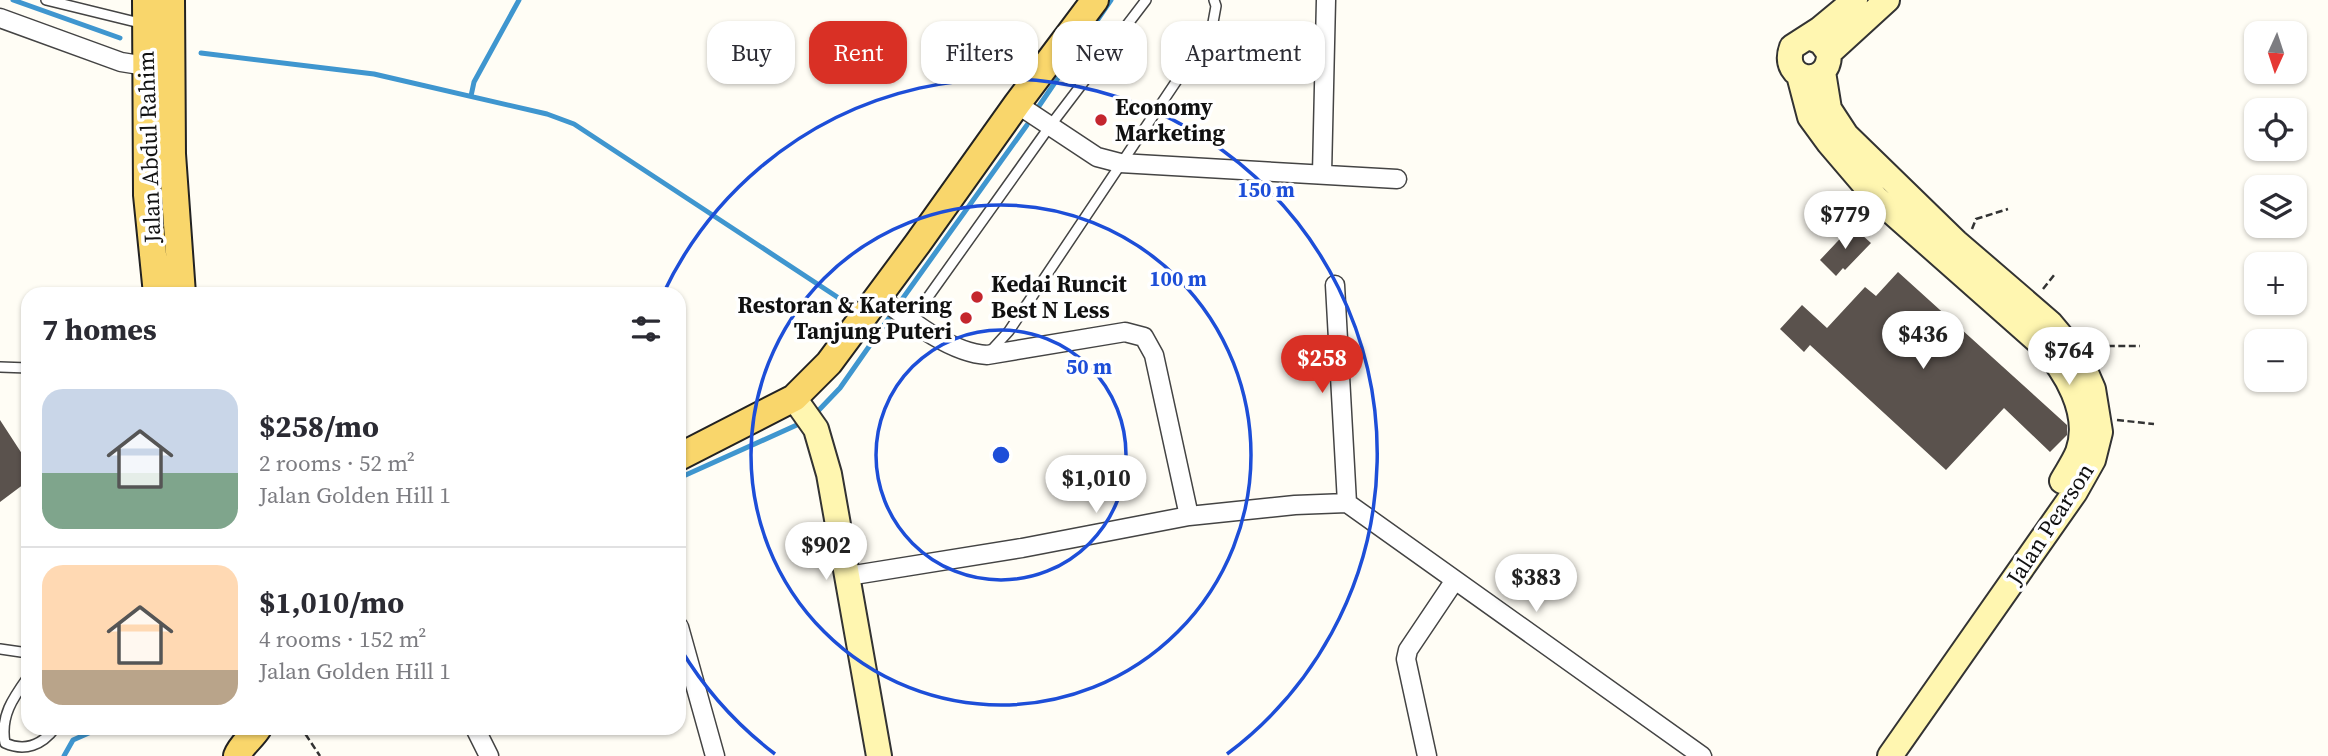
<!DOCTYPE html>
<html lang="en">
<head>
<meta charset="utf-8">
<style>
	:root { --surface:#fff; --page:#f7f7f7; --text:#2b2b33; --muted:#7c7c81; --line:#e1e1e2; --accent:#d93025 }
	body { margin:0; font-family:"Source Serif 4",serif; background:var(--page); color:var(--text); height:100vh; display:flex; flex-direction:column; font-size:26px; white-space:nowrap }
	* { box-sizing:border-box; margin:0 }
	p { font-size:23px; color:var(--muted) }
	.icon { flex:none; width:38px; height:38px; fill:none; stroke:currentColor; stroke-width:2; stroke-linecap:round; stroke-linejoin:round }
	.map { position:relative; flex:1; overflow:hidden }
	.details { position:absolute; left:21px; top:287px; width:665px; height:448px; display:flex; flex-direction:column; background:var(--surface); border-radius:21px; box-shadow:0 2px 5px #0004 }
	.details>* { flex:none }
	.hud { position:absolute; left:707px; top:21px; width:665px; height:63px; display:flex; gap:14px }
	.needle { width:46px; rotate:183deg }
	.controls { position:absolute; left:2244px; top:21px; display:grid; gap:14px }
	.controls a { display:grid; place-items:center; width:63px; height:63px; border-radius:14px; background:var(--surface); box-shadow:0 2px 5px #0004; font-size:35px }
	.price { position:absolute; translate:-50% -60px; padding:0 16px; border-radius:24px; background:#fff; color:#222; font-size:23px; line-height:46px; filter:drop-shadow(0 2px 4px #0008) }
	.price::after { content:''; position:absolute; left:50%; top:42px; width:21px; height:16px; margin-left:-10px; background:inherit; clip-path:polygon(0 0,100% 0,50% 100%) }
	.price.current { background:var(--accent); color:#fff }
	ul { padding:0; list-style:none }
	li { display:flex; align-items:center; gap:21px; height:175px; padding:0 21px }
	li+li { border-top:2px solid var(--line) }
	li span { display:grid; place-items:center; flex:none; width:196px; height:140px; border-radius:21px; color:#555 }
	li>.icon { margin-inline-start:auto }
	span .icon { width:84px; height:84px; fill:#fffc; stroke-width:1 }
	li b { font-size:30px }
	h2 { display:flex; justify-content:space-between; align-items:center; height:84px; padding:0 21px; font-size:30px }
	.pill { padding:0 24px; border-radius:21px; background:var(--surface); box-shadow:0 2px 5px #0004; font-size:24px; line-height:63px }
	.pill.current { background:var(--accent); color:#fff }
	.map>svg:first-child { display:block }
</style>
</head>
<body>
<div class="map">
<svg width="2328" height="756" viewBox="0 0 2328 756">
	<rect width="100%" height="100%" fill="#fffdf5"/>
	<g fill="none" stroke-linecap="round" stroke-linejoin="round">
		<!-- stream -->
		<path stroke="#3f96cf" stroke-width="5" d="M 13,0 L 120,38
			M 201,53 L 374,74 L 547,114 L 574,124 L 857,310
			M 471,96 L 474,82 L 519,0
			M 1039,106 L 1111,0
			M 903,298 L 1027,125
			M 818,411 L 840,388 L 889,318
			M 679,478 L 799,424
			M 64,756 L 73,740 L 100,728"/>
	</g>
	<!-- building -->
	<path fill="#5a524d" d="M 1852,226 L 1871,243 L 1845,270 L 1843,268 L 1836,276 L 1820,260 Z
		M 1898,272 L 2067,425 L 2067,435 L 2050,452 L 2004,408 L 1946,470 L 1810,345 L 1804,352 L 1780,329 L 1802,305 L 1827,328 L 1865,287 L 1876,296 Z
		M 0,420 L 28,463 L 28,481 L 0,502 Z"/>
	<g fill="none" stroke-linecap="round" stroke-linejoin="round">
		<defs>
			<path id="lane" d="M 46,0 L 144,24
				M 911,321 L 1050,126 L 1146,0
				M 988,354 L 1009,331 L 1212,28 L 1216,6 L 1214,0
				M 0,367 L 28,368
				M 0,649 L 28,653
				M 28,677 C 13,698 0,716 5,743 C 25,752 42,745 55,728"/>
			<path id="street" d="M 0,18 L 121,62 L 146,66
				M 1017,104 L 1097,157 L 1120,163 L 1397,179
				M 1322,174 L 1326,0
				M 1335,285 L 1347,503
				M 877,295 C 907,318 949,353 987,355 L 1125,332 L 1144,337 L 1154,355 L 1189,516
				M 1347,503 L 1702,756
				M 848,576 L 1022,548 L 1189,516 L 1295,505 L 1347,503
				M 679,627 L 715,756
				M 475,728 L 489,756
				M 1427,756 L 1406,659 L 1408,650 L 1455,580"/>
			<path id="secondary" d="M 1809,37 L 1821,42 L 1829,53 C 1830,90 1779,82 1792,47 L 1820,29 L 1855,0
				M 1829,53 L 1887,0
				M 1823,72 L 1829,109 L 1846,135 L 1956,242 L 2050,323 L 2080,359 L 2093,389 L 2100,432 L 2093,460 L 2075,492 L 1890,756
				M 1799,75 L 1810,117 L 1829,143 L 1876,198 L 2039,342 C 2065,369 2092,413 2078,452 C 2074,462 2067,472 2062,481
				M 794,398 L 816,429 L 829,474 L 879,756"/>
			<path id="primary" d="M 146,0 L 147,195 L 157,294
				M 171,0 L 172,154 L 182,294
				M 679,457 L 794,398 L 829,363 L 918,243 L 1017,104 L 1095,0
				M 237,756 C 241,745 252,738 258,728"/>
		</defs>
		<!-- lane casing -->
		<use href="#lane" stroke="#444" stroke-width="12"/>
		<!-- street casing -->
		<use href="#street" stroke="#444" stroke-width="21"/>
		<!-- secondary casing -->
		<use href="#secondary" stroke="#333" stroke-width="28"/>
		<!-- primary casing -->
		<use href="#primary" stroke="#222" stroke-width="30"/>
		<!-- path -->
		<path stroke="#333" stroke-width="2.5" stroke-dasharray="7 3.5" stroke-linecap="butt" d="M 1972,229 L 1976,219 L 2008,209
			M 2043,289 L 2055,274
			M 2098,349 L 2104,346 L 2140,346
			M 2117,420 L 2154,424
			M 298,728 L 302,729 L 320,756"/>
		<!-- lane -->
		<use href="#lane" stroke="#fff" stroke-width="9"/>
		<!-- street -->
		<use href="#street" stroke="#fff" stroke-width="18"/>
		<!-- secondary -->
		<use href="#secondary" stroke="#fff6b0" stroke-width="24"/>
		<!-- primary -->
		<use href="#primary" stroke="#f9d66b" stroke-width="26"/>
	</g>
	<!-- distance rings -->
	<g fill="none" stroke="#1d4ed8" stroke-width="3.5">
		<circle cx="1001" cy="455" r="125"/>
		<circle cx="1001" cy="455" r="250"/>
		<path d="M775 754A375 375 0 0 1 680 648M663 294A375 375 0 1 1 1227 754"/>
	</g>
	<!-- markers -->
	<g fill="#c4262e" stroke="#fff" stroke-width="2.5">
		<circle cx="1101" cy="120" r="7"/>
		<circle cx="977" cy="297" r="7"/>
		<circle cx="966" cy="318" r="7"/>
	</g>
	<g text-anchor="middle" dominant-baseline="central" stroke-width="7" stroke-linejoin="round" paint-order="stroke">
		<!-- poi labels -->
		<g font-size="23" font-weight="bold" fill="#111" stroke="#fff" text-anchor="start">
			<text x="1115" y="107">Economy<tspan x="1115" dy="26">Marketing</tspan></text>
			<text x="991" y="284">Kedai Runcit<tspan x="991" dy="26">Best N Less</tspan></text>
			<text x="952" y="305" text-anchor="end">Restoran &amp; Katering<tspan x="952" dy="26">Tanjung Puteri</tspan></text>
		</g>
		<!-- street labels -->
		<g font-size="23" fill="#111" stroke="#fff">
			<text transform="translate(149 147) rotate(-92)">Jalan Abdul Rahim</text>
			<text transform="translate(2050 524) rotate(-57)">Jalan Pearson</text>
		</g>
	</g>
	<circle cx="1001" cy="455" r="10" fill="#1d4ed8" stroke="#fff" stroke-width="3.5"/>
	<g font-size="21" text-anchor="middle" font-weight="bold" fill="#1d4ed8" stroke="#fff" stroke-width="7" stroke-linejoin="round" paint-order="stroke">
		<text x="1266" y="197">150 m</text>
		<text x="1178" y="286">100 m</text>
		<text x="1089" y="374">50 m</text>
	</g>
</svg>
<div class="controls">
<a><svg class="needle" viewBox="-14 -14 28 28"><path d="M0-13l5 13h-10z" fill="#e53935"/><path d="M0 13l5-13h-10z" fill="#7c7c81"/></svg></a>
<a><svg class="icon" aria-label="locate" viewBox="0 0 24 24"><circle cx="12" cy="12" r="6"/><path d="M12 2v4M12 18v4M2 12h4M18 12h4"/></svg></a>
<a><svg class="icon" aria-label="layers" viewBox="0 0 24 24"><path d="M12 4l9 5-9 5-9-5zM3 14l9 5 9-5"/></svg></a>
<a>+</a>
<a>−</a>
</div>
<b class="price" style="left:1845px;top:251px">$779</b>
<b class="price" style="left:1923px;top:371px">$436</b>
<b class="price" style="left:2069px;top:387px">$764</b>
<b class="price current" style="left:1322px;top:395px">$258</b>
<b class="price" style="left:1096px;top:515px">$1,010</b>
<b class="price" style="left:826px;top:582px">$902</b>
<b class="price" style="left:1536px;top:614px">$383</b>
<div class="hud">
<a class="pill">Buy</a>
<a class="pill current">Rent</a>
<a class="pill">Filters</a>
<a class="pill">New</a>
<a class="pill">Apartment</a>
</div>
<section class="details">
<h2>7 homes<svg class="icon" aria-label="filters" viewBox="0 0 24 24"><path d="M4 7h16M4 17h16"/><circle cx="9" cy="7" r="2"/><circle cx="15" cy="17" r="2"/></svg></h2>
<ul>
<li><span style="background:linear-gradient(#c9d6e8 60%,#7fa58c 0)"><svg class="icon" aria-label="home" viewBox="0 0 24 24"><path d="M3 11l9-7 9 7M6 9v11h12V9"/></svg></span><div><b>$258/mo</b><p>2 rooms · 52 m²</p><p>Jalan Golden Hill 1</p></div></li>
<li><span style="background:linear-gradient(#ffd9b3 75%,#b9a48a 0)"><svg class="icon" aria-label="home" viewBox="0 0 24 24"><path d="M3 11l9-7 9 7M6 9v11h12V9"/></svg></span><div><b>$1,010/mo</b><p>4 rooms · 152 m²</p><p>Jalan Golden Hill 1</p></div></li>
</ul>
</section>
</div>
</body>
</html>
